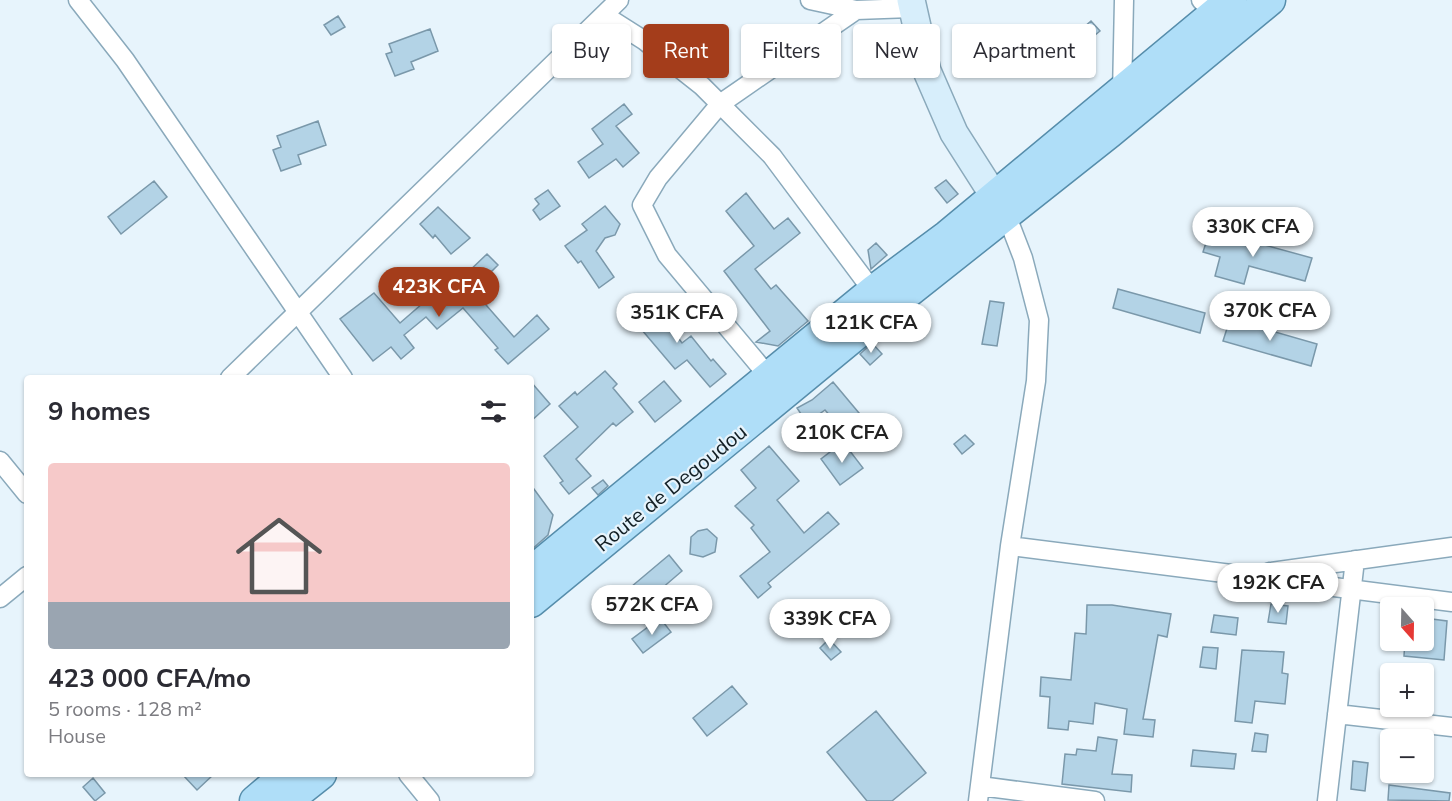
<!DOCTYPE html>
<html lang="en">
<head>
<meta charset="utf-8">
<style>
	:root { --surface:#fff; --page:#f2f2f3; --text:#2b2b33; --muted:#7c7c81; --line:#e1e1e2; --accent:#a43d1b }
	body { margin:0; font-family:"Nunito Sans",sans-serif; background:var(--page); color:var(--text); height:100vh; display:flex; flex-direction:column; font-size:22px; white-space:nowrap }
	* { box-sizing:border-box; margin:0 }
	p { font-size:20px; color:var(--muted) }
	.icon { flex:none; width:33px; height:33px; fill:none; stroke:currentColor; stroke-width:2; stroke-linecap:round; stroke-linejoin:round }
	.map { position:relative; flex:1; overflow:hidden }
	.sheet { position:absolute; left:24px; top:375px; width:510px; height:402px; display:flex; flex-direction:column; background:var(--surface); border-radius:6px; box-shadow:0 2px 4px #0004 }
	.sheet>* { flex:none }
	.guide { position:absolute; left:552px; top:24px; width:570px; height:54px; display:flex; gap:12px }
	.needle { width:39px; rotate:160deg }
	.fabs { position:absolute; left:1380px; top:597px; display:grid; gap:12px }
	.fabs a { display:grid; place-items:center; width:54px; height:54px; border-radius:6px; background:var(--surface); box-shadow:0 2px 4px #0004; font-size:30px }
	.price { position:absolute; translate:-50% -51px; padding:0 14px; border-radius:21px; background:#fff; color:#222; font-size:20px; line-height:39px; filter:drop-shadow(0 2px 3px #0008) }
	.price::after { content:''; position:absolute; left:50%; top:36px; width:18px; height:14px; margin-left:-9px; background:inherit; clip-path:polygon(0 0,100% 0,50% 100%) }
	.price.selected { background:var(--accent); color:#fff }
	ul { padding:0; list-style:none }
	li { display:grid; align-content:center; gap:12px; height:318px; padding:0 24px }
	li+li { border-top:2px solid var(--line) }
	li span { display:grid; place-items:center; height:186px; border-radius:6px; color:#555 }
	li>.icon { margin-inline-start:auto }
	span .icon { width:108px; height:108px; fill:#fffc; stroke-width:1 }
	li b { font-size:26px }
	h2 { display:flex; justify-content:space-between; align-items:center; height:72px; padding:0 24px; font-size:26px }
	.chip { padding:0 21px; border-radius:6px; background:var(--surface); box-shadow:0 2px 4px #0004; font-size:21px; line-height:54px }
	.chip.selected { background:var(--accent); color:#fff }
	.map>svg:first-child { display:block }
</style>
</head>
<body>
<div class="map">
<svg width="1452" height="801" viewBox="0 0 1452 801">
	<rect width="100%" height="100%" fill="#e7f4fc"/>
	<!-- building -->
	<path fill="#b3d3e6" stroke="#7a98aa" stroke-width="1.5" d="M 338,16 L 345,27 L 331,35 L 324,25 Z
		M 1091,21 L 1100,31 L 1078,49 L 1070,39 Z
		M 430,29 L 438,51 L 411,62 L 414,69 L 395,76 L 386,54 L 392,52 L 389,44 Z
		M 624,104 L 632,114 L 616,126 L 639,153 L 623,167 L 616,159 L 589,178 L 578,162 L 603,144 L 592,129 Z
		M 318,121 L 326,145 L 298,155 L 301,164 L 281,171 L 273,150 L 281,147 L 277,136 Z
		M 946,180 L 958,194 L 947,203 L 935,188 Z
		M 154,181 L 167,197 L 121,234 L 108,217 Z
		M 548,190 L 560,206 L 540,220 L 533,210 L 539,204 L 535,199 Z
		M 746,193 L 774,229 L 788,218 L 800,233 L 755,269 L 771,289 L 776,285 L 808,321 L 778,346 L 756,342 L 770,331 L 724,271 L 754,246 L 726,211 Z
		M 605,206 L 620,224 L 615,235 L 605,238 L 596,251 L 614,277 L 599,288 L 581,261 L 578,263 L 565,246 L 587,230 L 582,224 Z
		M 438,207 L 470,238 L 451,254 L 435,235 L 433,238 L 420,224 Z
		M 1210,230 L 1312,258 L 1305,281 L 1249,266 L 1244,284 L 1215,276 L 1220,257 L 1203,252 Z
		M 876,243 L 887,255 L 871,269 L 868,250 Z
		M 487,254 L 498,265 L 473,290 L 514,337 L 537,315 L 549,329 L 508,364 L 495,350 L 498,348 L 463,308 L 437,329 L 426,317 L 404,335 L 414,348 L 401,359 L 391,347 L 373,361 L 340,319 L 374,293 L 400,323 L 460,271 L 465,275 Z
		M 1118,289 L 1205,313 L 1200,333 L 1113,308 Z
		M 662,298 L 676,312 L 666,321 L 682,343 L 691,336 L 711,361 L 713,359 L 726,374 L 710,387 L 687,360 L 675,369 L 636,323 Z
		M 990,301 L 1004,303 L 997,346 L 982,344 Z
		M 1230,319 L 1317,344 L 1311,366 L 1223,341 Z
		M 872,343 L 882,354 L 870,365 L 860,354 Z
		M 605,371 L 617,384 L 613,388 L 633,412 L 616,426 L 613,423 L 576,459 L 591,476 L 569,494 L 560,483 L 563,481 L 544,456 L 578,427 L 559,406 L 575,392 L 577,395 Z
		M 664,381 L 681,401 L 655,422 L 639,402 Z
		M 531,382 L 550,404 L 531,421 Z
		M 833,382 L 864,419 L 846,434 L 825,410 L 807,423 L 797,408 L 812,400 Z
		M 965,435 L 974,444 L 962,454 L 954,444 Z
		M 843,442 L 863,468 L 840,485 L 821,459 Z
		M 769,446 L 799,481 L 777,500 L 804,533 L 828,512 L 839,524 L 768,583 L 771,587 L 758,598 L 740,576 L 770,552 L 751,528 L 754,525 L 735,506 L 756,488 L 741,470 Z
		M 603,480 L 608,486 L 598,495 L 592,488 Z
		M 531,485 L 553,515 L 548,535 L 531,550 Z
		M 707,529 L 717,538 L 715,552 L 703,557 L 690,554 L 691,537 L 698,531 Z
		M 669,555 L 682,571 L 639,608 L 625,592 Z
		M 797,601 L 809,616 L 796,627 L 784,612 Z
		M 1271,604 L 1288,606 L 1286,624 L 1268,622 Z
		M 1087,605 L 1112,605 L 1171,614 L 1167,637 L 1158,635 L 1143,719 L 1155,720 L 1153,737 L 1124,734 L 1127,709 L 1095,703 L 1093,724 L 1069,721 L 1068,730 L 1048,728 L 1050,697 L 1040,696 L 1041,677 L 1071,680 L 1075,633 L 1086,634 Z
		M 1214,615 L 1238,618 L 1236,635 L 1211,632 Z
		M 660,618 L 671,632 L 643,653 L 632,639 Z
		M 1424,618 L 1447,621 L 1444,660 L 1404,656 L 1405,640 L 1424,640 Z
		M 829,639 L 841,652 L 831,660 L 820,648 Z
		M 1203,647 L 1218,648 L 1216,669 L 1200,667 Z
		M 1242,650 L 1284,652 L 1282,673 L 1288,674 L 1285,704 L 1255,701 L 1252,723 L 1235,721 Z
		M 732,686 L 747,704 L 707,736 L 693,718 Z
		M 876,711 L 926,773 L 892,801 L 867,801 L 827,752 Z
		M 1255,733 L 1268,735 L 1266,752 L 1252,751 Z
		M 1098,737 L 1117,740 L 1112,774 L 1132,775 L 1131,792 L 1062,784 L 1065,754 L 1076,755 L 1077,749 L 1096,751 Z
		M 1193,750 L 1236,754 L 1234,769 L 1191,766 Z
		M 1353,761 L 1368,763 L 1365,791 L 1351,789 Z
		M 182,774 L 214,774 L 197,790 Z
		M 93,778 L 105,793 L 95,801 L 83,787 Z
		M 1389,785 L 1450,793 L 1449,801 L 1388,800 Z"/>
	<g fill="none" stroke-linecap="round" stroke-linejoin="round">
		<defs>
			<path id="street" d="M 78,0 L 125,60 L 343,378
				M 810,0 L 856,10 L 911,8
				M 1201,0 L 1214,14
				M 604,15 L 645,41 L 702,86 L 772,156 L 878,298
				M 1122,94 L 1124,0
				M 230,378 L 619,0
				M 775,384 L 667,255 L 642,205 L 658,178 L 720,104 L 856,10
				M 0,461 L 27,494
				M 1010,546 L 1452,602
				M 1270,572 L 1452,547
				M 0,598 L 27,576
				M 1337,714 L 1452,727
				M 408,774 L 430,801
				M 980,786 L 1095,801
				M 978,801 L 1010,546 L 1036,381 L 1039,320 L 1023,258 L 1006,214
				M 1327,801 L 1355,560"/>
			<path id="secondary" d="M 911,0 L 927,71 L 954,133 L 1005,213"/>
			<path id="primary" d="M 531,572 L 873,291 L 947,236 L 1231,0
				M 531,602 L 887,309 L 1109,133 L 1270,0
				M 255,801 L 287,774
				M 287,801 L 321,774"/>
		</defs>
		<!-- street casing -->
		<use href="#street" stroke="#8aa9bb" stroke-width="21"/>
		<!-- secondary casing -->
		<use href="#secondary" stroke="#8aa9bb" stroke-width="30"/>
		<!-- primary casing -->
		<use href="#primary" stroke="#568dab" stroke-width="33"/>
		<!-- street -->
		<use href="#street" stroke="#fff" stroke-width="18"/>
		<!-- secondary -->
		<use href="#secondary" stroke="#d7eefb" stroke-width="27"/>
		<!-- primary -->
		<use href="#primary" stroke="#afdef8" stroke-width="30"/>
	</g>
	<g text-anchor="middle" dominant-baseline="central" stroke-width="4.5" stroke-linejoin="round" paint-order="stroke">
		<!-- street labels -->
		<g font-size="21" fill="#132026" stroke="#e7f4fc">
			<text transform="translate(671 488) rotate(-39)">Route de Degoudou</text>
		</g>
	</g>
</svg>
<div class="fabs">
<a><svg class="needle" viewBox="-14 -14 28 28"><path d="M0-13l5 13h-10z" fill="#e53935"/><path d="M0 13l5-13h-10z" fill="#7c7c81"/></svg></a>
<a>+</a>
<a>−</a>
</div>
<b class="price" style="left:1253px;top:258px">330K CFA</b>
<b class="price selected" style="left:439px;top:318px">423K CFA</b>
<b class="price" style="left:1270px;top:342px">370K CFA</b>
<b class="price" style="left:677px;top:344px">351K CFA</b>
<b class="price" style="left:871px;top:354px">121K CFA</b>
<b class="price" style="left:842px;top:464px">210K CFA</b>
<b class="price" style="left:1278px;top:614px">192K CFA</b>
<b class="price" style="left:652px;top:636px">572K CFA</b>
<b class="price" style="left:830px;top:650px">339K CFA</b>
<div class="guide">
<a class="chip">Buy</a>
<a class="chip selected">Rent</a>
<a class="chip">Filters</a>
<a class="chip">New</a>
<a class="chip">Apartment</a>
</div>
<section class="sheet">
<h2>9 homes<svg class="icon" aria-label="filters" viewBox="0 0 24 24"><path d="M4 7h16M4 17h16"/><circle cx="9" cy="7" r="2"/><circle cx="15" cy="17" r="2"/></svg></h2>
<ul>
<li><span style="background:linear-gradient(#f6c9c9 75%,#9aa5b1 0)"><svg class="icon" aria-label="home" viewBox="0 0 24 24"><path d="M3 11l9-7 9 7M6 9v11h12V9"/></svg></span><div><b>423 000 CFA/mo</b><p>5 rooms · 128 m²</p><p>House</p></div></li>
</ul>
</section>
</div>
</body>
</html>
